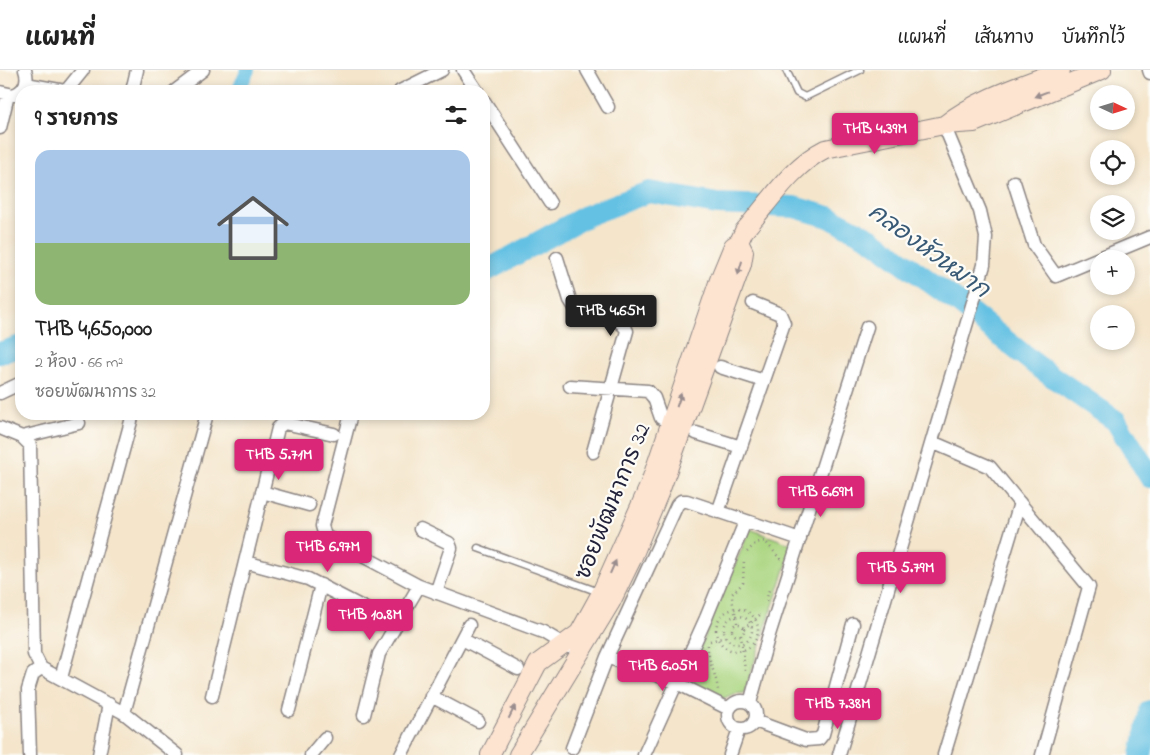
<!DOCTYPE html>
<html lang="th">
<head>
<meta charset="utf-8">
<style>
	:root { --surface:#fff; --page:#f6f6f6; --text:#222; --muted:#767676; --line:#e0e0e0; --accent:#db2777 }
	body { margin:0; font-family:"Indie Flower","Playpen Sans Thai",sans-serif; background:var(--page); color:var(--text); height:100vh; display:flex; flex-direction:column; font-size:19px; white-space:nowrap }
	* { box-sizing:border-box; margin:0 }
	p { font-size:16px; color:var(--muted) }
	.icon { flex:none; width:28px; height:28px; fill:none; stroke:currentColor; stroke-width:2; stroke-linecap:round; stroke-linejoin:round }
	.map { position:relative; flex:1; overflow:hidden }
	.panel { position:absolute; left:15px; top:15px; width:475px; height:335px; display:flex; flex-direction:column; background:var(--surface); border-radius:20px; box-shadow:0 2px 8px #0003 }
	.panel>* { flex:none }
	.needle { width:32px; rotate:94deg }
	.buttons { position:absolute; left:1090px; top:15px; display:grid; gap:10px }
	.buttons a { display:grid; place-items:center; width:45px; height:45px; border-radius:50%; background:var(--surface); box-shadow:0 2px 8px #0003; font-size:25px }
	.price { position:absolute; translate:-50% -42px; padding:0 11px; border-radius:5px; background:var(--accent); color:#fff; font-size:16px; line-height:32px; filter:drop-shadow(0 1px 2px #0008) }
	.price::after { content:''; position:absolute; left:50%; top:30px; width:15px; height:11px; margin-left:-8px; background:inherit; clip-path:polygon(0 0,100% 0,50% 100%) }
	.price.on { background:#222; color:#fff }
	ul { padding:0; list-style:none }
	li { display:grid; align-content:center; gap:10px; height:265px; padding:0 20px }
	li span { display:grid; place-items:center; height:155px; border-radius:15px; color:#555 }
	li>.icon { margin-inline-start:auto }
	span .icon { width:90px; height:90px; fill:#fffc; stroke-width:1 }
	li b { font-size:21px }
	h2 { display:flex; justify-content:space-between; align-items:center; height:60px; padding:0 20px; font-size:21px }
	header { display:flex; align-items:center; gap:30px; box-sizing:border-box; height:70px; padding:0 25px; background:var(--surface); border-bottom:1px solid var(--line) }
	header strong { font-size:24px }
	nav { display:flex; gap:28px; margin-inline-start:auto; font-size:18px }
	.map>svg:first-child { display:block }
</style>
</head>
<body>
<header>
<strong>แผนที่</strong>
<nav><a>แผนที่</a><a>เส้นทาง</a><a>บันทึกไว้</a></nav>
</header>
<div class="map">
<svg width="1150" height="685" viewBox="0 0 1150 685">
	<rect width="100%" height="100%" fill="#fdfcf7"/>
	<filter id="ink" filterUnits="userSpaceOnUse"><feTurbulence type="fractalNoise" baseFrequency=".02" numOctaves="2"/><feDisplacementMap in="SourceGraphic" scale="10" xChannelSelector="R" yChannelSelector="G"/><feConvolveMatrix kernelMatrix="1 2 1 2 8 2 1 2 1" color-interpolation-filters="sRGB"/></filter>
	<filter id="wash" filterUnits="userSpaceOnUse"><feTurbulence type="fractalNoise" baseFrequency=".0096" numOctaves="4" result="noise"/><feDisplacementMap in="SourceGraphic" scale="20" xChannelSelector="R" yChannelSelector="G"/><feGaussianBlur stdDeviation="1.12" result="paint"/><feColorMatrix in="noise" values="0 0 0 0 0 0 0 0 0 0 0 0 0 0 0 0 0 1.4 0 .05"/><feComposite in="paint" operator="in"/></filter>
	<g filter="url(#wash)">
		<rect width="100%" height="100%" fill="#f4e5cb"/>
		<!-- green -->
		<path fill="#abd681" stroke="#667c5e" d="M 750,459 L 793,475 L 744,623 L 733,624 L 722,629 L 686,611 Z"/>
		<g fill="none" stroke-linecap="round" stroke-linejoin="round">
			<!-- canal -->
			<path stroke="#65c1e3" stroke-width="14" d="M 238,21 L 248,0"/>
			<!-- river -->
			<path stroke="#65c1e3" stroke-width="22" d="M 484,202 L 588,145 L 649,122 L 717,134 L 794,137 L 829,147 L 871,169 L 956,231 L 1040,298 L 1116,351 L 1150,407
				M 0,283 L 21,276
				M 1141,685 L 1150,641"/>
		</g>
	</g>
	<g filter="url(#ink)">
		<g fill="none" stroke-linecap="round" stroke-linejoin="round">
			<defs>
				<path id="lane" d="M 786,0 L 797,23 L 805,27 L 860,0
					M 478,478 L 599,522"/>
				<path id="street" d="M 463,0 L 477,21
					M 587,0 L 608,37
					M 1149,0 L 1150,3
					M 26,14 L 65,21
					M 66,21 L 83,0
					M 132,21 L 137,0
					M 175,21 L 203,0
					M 400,21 L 442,0
					M 0,22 L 14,25 C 25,20 29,11 25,0
					M 484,31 L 550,133
					M 0,58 L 8,25
					M 1014,112 L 1034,175 L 1056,206 L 1150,167
					M 557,188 L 570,230 L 577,241 C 592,246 620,244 627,261 L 593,382
					M 720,297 L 764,311
					M 570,316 L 648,321 L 654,328 L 661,348 L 671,353
					M 0,323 L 21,313
					M 351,344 L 322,456 L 325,466 L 419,516 L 543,562 L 568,577
					M 0,358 L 22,367 L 30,375 L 34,584 L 41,598 L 124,643 L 177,685
					M 696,363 L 741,377
					M 22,367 L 79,353
					M 932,372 L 990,397 L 1089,517 L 1042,685
					M 262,422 L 309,435
					M 718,442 L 784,253 L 780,244 L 753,233
					M 420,459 L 449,473 L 451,478 L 436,523
					M 245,492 L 308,509 L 395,554
					M 462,569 L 518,599
					M 607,587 L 675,612 L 729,639
					M 61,608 L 133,344
					M 212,626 L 278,358 L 284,353 L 334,364
					M 431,626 L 478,651
					M728 645a14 14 0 1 1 28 0a14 14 0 1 1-28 0Z
					M 750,633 L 768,568 L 867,257
					M 289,640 L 321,515
					M 124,643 L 207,344
					M 364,645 L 379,584 L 419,516
					M 755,651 L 806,670 L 819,669 L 823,664 L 853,554
					M 572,678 L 607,587 L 677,435 L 681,431 L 687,431 L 800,469
					M 30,685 L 28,620 L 33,604 L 41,598
					M 99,685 L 109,634
					M 311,685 L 325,668
					M 401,685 L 469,555
					M 644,685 L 706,548 L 745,452
					M 730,685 L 739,659
					M 839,685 L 984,195 L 986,167 L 980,141 L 944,55
					M 944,685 L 1020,433"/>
				<path id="secondary" d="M 944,55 C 978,28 1022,15 1061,0
					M 739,172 L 744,161 C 769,133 791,96 825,79 L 944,55 L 974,53 L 1102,0
					M 490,685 L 538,593 L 579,563 L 601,523 L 649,416 L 719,210 L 733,176 L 739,172 L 744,182 L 742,194 L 662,416 L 632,489 L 611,532 L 518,685"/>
			</defs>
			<!-- lane casing -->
			<use href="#lane" stroke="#8b8483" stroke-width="9"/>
			<!-- street casing -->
			<use href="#street" stroke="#8b8483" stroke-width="15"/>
			<!-- secondary casing -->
			<use href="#secondary" stroke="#8b8483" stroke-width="20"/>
			<!-- path -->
			<path stroke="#8b8483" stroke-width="2.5" stroke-dasharray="1 4" stroke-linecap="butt" d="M 747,482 L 756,473 L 765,471 L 781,490
				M 766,531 L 769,520
				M716 560a21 21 0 1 1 42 0a21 21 0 1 1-42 0Z
				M724 560a14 14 0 1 1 28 0a14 14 0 1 1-28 0Z
				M 737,553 C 736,543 732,535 732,524 L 743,513 L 744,490
				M732 560a6 6 0 1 1 12 0a6 6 0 1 1-12 0Z
				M 744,559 L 762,543
				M 741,565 L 745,601
				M 710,571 L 725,567
				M 708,575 C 707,590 717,605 718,621"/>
			<!-- lane -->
			<use href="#lane" stroke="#fff" stroke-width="6"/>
			<!-- street -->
			<use href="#street" stroke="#fff" stroke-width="12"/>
			<!-- secondary -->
			<use href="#secondary" stroke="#fde4d1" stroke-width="18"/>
		</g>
		<!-- one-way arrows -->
		<defs><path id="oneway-solid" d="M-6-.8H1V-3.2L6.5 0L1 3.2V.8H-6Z" transform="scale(1.25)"/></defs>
		<g fill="#9a8d8e">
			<use href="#oneway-solid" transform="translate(1041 24) rotate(159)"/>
			<use href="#oneway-solid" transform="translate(740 198) rotate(106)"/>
			<use href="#oneway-solid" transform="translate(679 330) rotate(-71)"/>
			<use href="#oneway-solid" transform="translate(613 497) rotate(-66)"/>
			<use href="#oneway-solid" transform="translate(512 642) rotate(-63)"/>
		</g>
	</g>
	<g text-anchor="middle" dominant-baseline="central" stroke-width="4.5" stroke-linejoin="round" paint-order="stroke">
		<!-- street labels -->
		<g font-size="22" fill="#22223b" stroke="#fdfcf7">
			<text transform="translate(614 432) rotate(-68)">ซอยพัฒนาการ 32</text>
		</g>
		<!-- water labels -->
		<g font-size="24" font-style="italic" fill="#395a76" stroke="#fdfcf7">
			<text transform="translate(928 182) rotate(36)">คลองหัวหมาก</text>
		</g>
	</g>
</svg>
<div class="buttons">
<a><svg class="needle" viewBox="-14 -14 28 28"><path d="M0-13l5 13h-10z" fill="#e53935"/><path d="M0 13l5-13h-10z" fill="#767676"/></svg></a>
<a><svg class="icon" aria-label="locate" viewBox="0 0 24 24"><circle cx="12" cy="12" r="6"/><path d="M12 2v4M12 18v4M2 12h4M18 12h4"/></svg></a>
<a><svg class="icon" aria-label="layers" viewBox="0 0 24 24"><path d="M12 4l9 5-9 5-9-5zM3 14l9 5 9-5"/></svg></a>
<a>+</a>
<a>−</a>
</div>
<b class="price" style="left:875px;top:85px">THB 4.39M</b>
<b class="price on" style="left:611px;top:267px">THB 4.65M</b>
<b class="price" style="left:279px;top:411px">THB 5.71M</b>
<b class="price" style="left:821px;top:448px">THB 6.69M</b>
<b class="price" style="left:328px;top:503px">THB 6.97M</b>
<b class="price" style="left:901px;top:524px">THB 5.79M</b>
<b class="price" style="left:370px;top:571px">THB 10.8M</b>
<b class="price" style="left:663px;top:622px">THB 6.05M</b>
<b class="price" style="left:838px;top:660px">THB 7.38M</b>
<section class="panel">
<h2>9 รายการ<svg class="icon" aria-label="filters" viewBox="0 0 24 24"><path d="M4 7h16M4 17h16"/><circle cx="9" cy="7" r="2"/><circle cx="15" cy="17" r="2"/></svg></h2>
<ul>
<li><span style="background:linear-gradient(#a9c7e8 60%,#8fb573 0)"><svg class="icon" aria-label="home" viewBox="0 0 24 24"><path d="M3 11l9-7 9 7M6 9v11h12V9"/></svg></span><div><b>THB 4,650,000</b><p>2 ห้อง · 66 m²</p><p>ซอยพัฒนาการ 32</p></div></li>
</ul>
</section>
</div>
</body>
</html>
